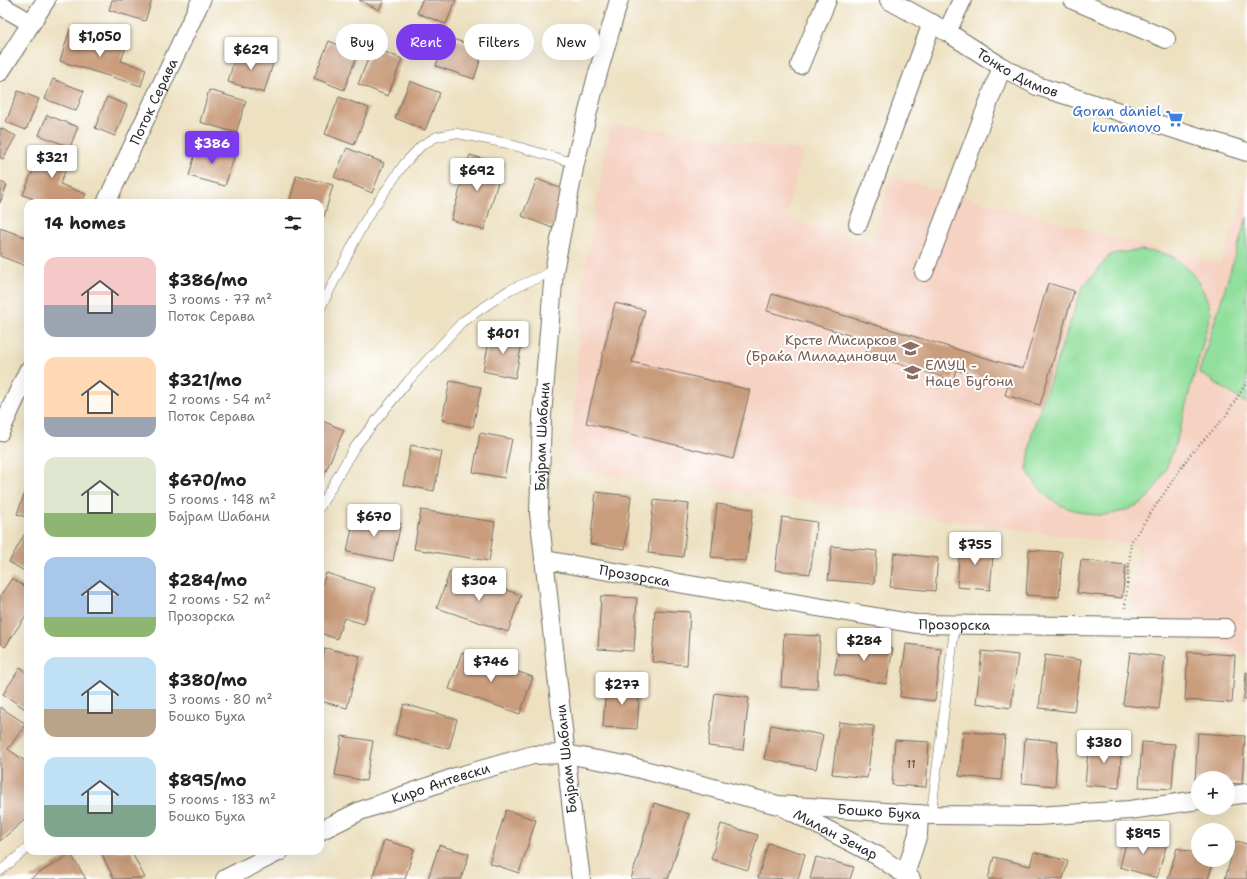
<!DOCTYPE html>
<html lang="en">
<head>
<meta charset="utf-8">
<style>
	:root { --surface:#fff; --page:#f2f2f2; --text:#202124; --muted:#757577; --accent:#7c3aed }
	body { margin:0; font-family:"Shantell Sans",sans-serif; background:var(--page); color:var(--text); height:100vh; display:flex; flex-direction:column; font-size:15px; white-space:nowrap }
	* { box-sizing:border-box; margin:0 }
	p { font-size:13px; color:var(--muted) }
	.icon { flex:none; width:22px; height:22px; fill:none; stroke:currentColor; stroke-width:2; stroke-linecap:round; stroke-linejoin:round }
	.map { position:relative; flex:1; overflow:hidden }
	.sheet { position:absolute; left:24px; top:199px; width:300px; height:656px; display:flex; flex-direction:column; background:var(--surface); border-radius:12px; box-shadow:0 4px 16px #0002 }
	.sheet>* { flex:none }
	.top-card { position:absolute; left:336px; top:24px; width:380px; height:36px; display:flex; gap:8px }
	.fabs { position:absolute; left:1191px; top:771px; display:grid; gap:8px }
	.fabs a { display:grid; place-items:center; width:44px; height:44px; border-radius:50%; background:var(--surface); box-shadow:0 4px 16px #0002; font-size:20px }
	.price { position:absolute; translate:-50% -34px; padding:0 9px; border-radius:4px; background:#fff; color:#222; font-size:13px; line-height:26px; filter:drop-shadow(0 1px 2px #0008) }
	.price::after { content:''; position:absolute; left:50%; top:24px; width:12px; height:9px; margin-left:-6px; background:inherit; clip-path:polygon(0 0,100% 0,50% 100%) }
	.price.current { background:var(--accent); color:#fff }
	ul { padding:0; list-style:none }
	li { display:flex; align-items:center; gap:12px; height:100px; padding:0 20px }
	li span { display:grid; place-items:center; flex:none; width:112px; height:80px; border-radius:12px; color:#555 }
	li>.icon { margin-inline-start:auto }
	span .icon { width:48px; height:48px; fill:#fffc; stroke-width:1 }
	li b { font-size:17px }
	h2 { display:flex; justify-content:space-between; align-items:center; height:48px; padding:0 20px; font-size:17px }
	.pill { padding:0 14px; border-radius:18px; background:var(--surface); box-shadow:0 4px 16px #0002; font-size:14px; line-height:36px }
	.pill.current { background:var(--accent); color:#fff }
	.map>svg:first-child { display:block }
</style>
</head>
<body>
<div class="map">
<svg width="1247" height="879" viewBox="0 0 1247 879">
	<rect width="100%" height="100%" fill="#fff"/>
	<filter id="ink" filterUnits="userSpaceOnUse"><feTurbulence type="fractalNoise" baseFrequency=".025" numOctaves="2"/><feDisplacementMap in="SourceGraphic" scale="8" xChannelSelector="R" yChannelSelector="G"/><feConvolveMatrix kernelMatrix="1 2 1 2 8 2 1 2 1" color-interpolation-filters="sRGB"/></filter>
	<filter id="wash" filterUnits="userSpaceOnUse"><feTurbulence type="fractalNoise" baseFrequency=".012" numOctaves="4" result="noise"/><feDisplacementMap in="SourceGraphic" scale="16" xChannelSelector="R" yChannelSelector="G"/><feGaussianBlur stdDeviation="0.9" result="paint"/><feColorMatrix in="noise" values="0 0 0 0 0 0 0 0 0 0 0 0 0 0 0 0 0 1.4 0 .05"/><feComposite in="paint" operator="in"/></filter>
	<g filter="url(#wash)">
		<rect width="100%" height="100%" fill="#ede1c1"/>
		<!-- built -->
		<path fill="#f6d2c3" d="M 611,123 L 803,151 L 786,218 L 873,244 L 890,177 L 1220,265 L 1247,189 L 1247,654 L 1133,610 L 1137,546 L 570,469 L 583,277 Z"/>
		<!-- green -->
		<path fill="#91df9c" stroke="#5e8564" d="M 1247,217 L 1247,404 L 1199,372 Z
			M 1140,250 C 1148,251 1157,252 1165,254 C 1188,260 1205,290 1211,311 C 1204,339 1197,366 1189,393 C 1180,429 1172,468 1148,497 C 1137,510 1104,518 1089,514 C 1055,506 1045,500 1027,470 L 1032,432 L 1082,288 L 1111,254 Z"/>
		<g id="blocks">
			<!-- building -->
			<path fill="#c99c7c" d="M 112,0 L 152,0 L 145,21 L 109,10 Z
				M 359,0 L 384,0 L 379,10 Z
				M 422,0 L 456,0 L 446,24 L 417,13 Z
				M 70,29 L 126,47 L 121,61 L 146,69 L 141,86 L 60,61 Z
				M 446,37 L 484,49 L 474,79 L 436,66 Z
				M 329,41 L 358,53 L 344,90 L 314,78 Z
				M 373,47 L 402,59 L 388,96 L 358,84 Z
				M 237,50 L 274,60 L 264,93 L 228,82 Z
				M 53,79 L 84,91 L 76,111 L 45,99 Z
				M 410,81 L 440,93 L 425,130 L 395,118 Z
				M 209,90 L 246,101 L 236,133 L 200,122 Z
				M 18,91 L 39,99 L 26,130 L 6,122 Z
				M 107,97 L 127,105 L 115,136 L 95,128 Z
				M 339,97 L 369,108 L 354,145 L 325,134 Z
				M 47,115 L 78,127 L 70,147 L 39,135 Z
				M 0,128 L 16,136 L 3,159 L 0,157 Z
				M 198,143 L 235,154 L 225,186 L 189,176 Z
				M 43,144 L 72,154 L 60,184 L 86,194 L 82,203 L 44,203 L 23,195 Z
				M 347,148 L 384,163 L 372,193 L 334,177 Z
				M 470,155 L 503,165 L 484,230 L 451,220 Z
				M 297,175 L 333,185 L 324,217 L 320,216 L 320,203 L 289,203 Z
				M 537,179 L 567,191 L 552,228 L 522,216 Z
				M 0,182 L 7,185 L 0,203 Z
				M 0,228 L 28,238 L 28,260 L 26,266 L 0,256 Z
				M 1048,283 L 1074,291 L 1040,405 L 1005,395 L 1008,385 L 956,370 L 953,380 L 866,354 L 870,341 L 767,311 L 772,294 L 1023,369 Z
				M 615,303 L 645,310 L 632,362 L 750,390 L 733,459 L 586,423 Z
				M 491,332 L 523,339 L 515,378 L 483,371 Z
				M 450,381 L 481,387 L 473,427 L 442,420 Z
				M 320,420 L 344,430 L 320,484 Z
				M 480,433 L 512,439 L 504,478 L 473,472 Z
				M 411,445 L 442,452 L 434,491 L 403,485 Z
				M 28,484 L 28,518 L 17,514 Z
				M 596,492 L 631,496 L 625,549 L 590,544 Z
				M 654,500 L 689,504 L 683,557 L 648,553 Z
				M 717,504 L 753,509 L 746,561 L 711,557 Z
				M 421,510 L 495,522 L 489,561 L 414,549 Z
				M 355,514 L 401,523 L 393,561 L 347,552 Z
				M 782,517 L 817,522 L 810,574 L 775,570 Z
				M 28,528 L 28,573 L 9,562 Z
				M 960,542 L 994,545 L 990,590 L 957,587 Z
				M 832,546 L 877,551 L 874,584 L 828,580 Z
				M 1029,550 L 1062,552 L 1059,597 L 1026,595 Z
				M 894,553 L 938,558 L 935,591 L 890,587 Z
				M 1081,560 L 1126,565 L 1122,598 L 1077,593 Z
				M 450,571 L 521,595 L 508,632 L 437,608 Z
				M 326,573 L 375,588 L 364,624 L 344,618 L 337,639 L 320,633 L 320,593 Z
				M 12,578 L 28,589 L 28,612 L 5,647 L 0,643 L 0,596 Z
				M 601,596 L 637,598 L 634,651 L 598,649 Z
				M 655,610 L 690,612 L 687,665 L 652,662 Z
				M 784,634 L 820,636 L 817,689 L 781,687 Z
				M 841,639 L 893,649 L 886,684 L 834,674 Z
				M 906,644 L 941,648 L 935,701 L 900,697 Z
				M 325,648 L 360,656 L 347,708 L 320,701 L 320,668 Z
				M 982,651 L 1018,655 L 1011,708 L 976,703 Z
				M 462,652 L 533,677 L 520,714 L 449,689 Z
				M 1130,652 L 1165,657 L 1159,709 L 1123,705 Z
				M 1188,652 L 1235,655 L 1232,703 L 1185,700 Z
				M 1045,655 L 1081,660 L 1074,712 L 1039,708 Z
				M 20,668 L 28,673 L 28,711 L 3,694 Z
				M 1246,672 L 1247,672 L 1247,699 L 1244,699 Z
				M 606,682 L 640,684 L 637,729 L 603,727 Z
				M 715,693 L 749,698 L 743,750 L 708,746 Z
				M 404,704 L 457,719 L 449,749 L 395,735 Z
				M 0,707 L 26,724 L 8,749 L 28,763 L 28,817 L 0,841 Z
				M 839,722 L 874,726 L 867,778 L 832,774 Z
				M 771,725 L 823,735 L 816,769 L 764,759 Z
				M 963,731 L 1005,736 L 1001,780 L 959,776 Z
				M 1198,733 L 1245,736 L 1242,784 L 1228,783 L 1228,778 L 1198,778 L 1198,781 L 1195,781 Z
				M 342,736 L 373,741 L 366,781 L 335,775 Z
				M 1025,738 L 1058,741 L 1055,786 L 1022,783 Z
				M 895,740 L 929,742 L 926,787 L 892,785 Z
				M 1089,740 L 1122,743 L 1119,788 L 1085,785 Z
				M 1142,742 L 1175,744 L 1172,789 L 1139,787 Z
				M 654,803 L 689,814 L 668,879 L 631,879 Z
				M 506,810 L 536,820 L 519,873 L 489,863 Z
				M 721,824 L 758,835 L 748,870 L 711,859 Z
				M 1129,832 L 1167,843 L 1157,878 L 1120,867 Z
				M 384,840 L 414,849 L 405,879 L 372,879 Z
				M 1236,841 L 1247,844 L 1247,879 L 1225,879 Z
				M 768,843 L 805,854 L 798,879 L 758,878 Z
				M 439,845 L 469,854 L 461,879 L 428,879 Z
				M 1177,848 L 1198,854 L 1198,860 L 1214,860 L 1208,879 L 1168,879 Z
				M 100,851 L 131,851 L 145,878 L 114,879 Z
				M 1034,852 L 1068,861 L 1063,879 L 988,879 L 994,857 L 1030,866 Z
				M 71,854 L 86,879 L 29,879 Z
				M 816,857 L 854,867 L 850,879 L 810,879 Z"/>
		</g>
	</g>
	<g filter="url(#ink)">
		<use href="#blocks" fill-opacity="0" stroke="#6f6b60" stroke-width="1"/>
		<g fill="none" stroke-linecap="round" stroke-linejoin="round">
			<defs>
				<path id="service" d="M 320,309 L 366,219 L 404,164 L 421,146 L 436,137 L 455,133 L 505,143 L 575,163
					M 320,507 L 354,448 L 409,380 L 462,322 L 509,290 L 554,271
					M 931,815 L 955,625
					M 0,871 L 28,848"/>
				<g id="minor">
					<path id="s1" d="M 889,0 L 947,32 L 1002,67 L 1037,86 L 1247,152"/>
					<path d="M 1073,0 L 1166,39"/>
					<path d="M 0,5 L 31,23"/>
					<path d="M 947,32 L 962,0"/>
					<path d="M 800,65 L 827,0"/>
					<path d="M 0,72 L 46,0"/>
					<path id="s2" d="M 106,203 L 201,0"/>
					<path d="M 858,224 L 932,23"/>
					<path d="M 924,272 L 1002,67"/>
					<path d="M 0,432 L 28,371"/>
					<path id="s3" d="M 545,560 L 916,624 L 1226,628"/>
					<path d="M 1228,796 L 1247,793"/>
					<path id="s4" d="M 785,808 L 878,856 L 911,879"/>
					<path id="s5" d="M 320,831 L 360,811 L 456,777 L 533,755 L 566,754 L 625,765 L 778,805 L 931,815 L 1037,816 L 1130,810 L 1198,800"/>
					<path d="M 905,875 L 918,834 L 919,814"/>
					<path d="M 225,879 L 280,851"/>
					<path id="s6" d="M 581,879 L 573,820 L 539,513 L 542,416 L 554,271 L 575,163 L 596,80 L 619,0"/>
				</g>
			</defs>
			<!-- service casing -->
			<use href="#service" stroke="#6f6b60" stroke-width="10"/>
			<!-- minor casing -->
			<use href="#minor" stroke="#6f6b60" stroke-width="20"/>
			<!-- path -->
			<path stroke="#6f6b60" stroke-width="2.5" stroke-dasharray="1 3" stroke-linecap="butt" d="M 1125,608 L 1131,542 L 1190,455 L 1225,417 L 1247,382"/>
			<!-- service -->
			<use href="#service" stroke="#fff" stroke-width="9"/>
			<!-- minor -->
			<use href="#minor" stroke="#fff" stroke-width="18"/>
		</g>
	</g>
	<!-- icons -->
	<defs>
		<symbol id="supermarket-bare" viewBox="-9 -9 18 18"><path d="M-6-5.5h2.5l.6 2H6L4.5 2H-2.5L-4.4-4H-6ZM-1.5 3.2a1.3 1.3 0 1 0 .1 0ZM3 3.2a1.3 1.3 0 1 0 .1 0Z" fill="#3f7fe0" stroke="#fff" stroke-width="2.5" paint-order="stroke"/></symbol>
		<symbol id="school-bare" viewBox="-9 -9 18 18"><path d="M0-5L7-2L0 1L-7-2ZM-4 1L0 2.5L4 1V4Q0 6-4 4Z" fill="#8d6e63" stroke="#fff" stroke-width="2.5" paint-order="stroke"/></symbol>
	</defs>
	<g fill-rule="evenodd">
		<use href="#supermarket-bare" x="1162" y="106" width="25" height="25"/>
		<use href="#school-bare" x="898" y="336" width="25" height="25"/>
		<use href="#school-bare" x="900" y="360" width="25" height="25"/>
	</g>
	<g text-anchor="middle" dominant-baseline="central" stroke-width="4" stroke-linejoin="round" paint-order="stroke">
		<!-- number labels -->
		<g font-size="12" fill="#52473f">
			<text x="911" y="764">11</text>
		</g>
		<!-- street labels -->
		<g font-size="14" fill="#2b2b2b" stroke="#fff">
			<text stroke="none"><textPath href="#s1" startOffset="148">Тонко Димов</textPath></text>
			<text stroke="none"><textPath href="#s2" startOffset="112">Поток Серава</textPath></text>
			<text stroke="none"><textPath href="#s6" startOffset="445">Бајрам Шабани</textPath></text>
			<text stroke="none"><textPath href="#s3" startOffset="91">Прозорска</textPath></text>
			<text stroke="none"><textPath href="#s3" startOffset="415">Прозорска</textPath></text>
			<text transform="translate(566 759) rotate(-96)">Бајрам Шабани</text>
			<text stroke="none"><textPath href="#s5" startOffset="130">Киро Антевски</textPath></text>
			<text stroke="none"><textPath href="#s5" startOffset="579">Бошко Буха</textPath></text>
			<text stroke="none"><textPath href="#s4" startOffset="57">Милан Зечар</textPath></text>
		</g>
		<!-- shop labels -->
		<g font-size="14" fill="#366cbe" stroke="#fff" text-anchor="end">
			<text x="1161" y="111">Goran daniel<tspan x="1161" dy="16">kumanovo</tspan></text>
		</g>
		<!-- education labels -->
		<g font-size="14" fill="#785e54" stroke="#fff" text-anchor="end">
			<text x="897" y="340">Крсте Мисирков<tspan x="897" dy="16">(Браќа Миладиновци</tspan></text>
			<text x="925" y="365" text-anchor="start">ЕМУЦ -<tspan x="925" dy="16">Наце Буѓони</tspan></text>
		</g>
	</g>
</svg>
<div class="fabs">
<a>+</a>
<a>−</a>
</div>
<b class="price" style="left:100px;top:58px">$1,050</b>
<b class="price" style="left:251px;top:71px">$629</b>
<b class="price current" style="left:212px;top:165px">$386</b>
<b class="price" style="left:52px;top:179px">$321</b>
<b class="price" style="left:477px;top:192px">$692</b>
<b class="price" style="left:503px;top:355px">$401</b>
<b class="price" style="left:374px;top:538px">$670</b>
<b class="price" style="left:975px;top:566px">$755</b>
<b class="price" style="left:479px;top:602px">$304</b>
<b class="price" style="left:864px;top:662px">$284</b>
<b class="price" style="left:491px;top:683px">$746</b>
<b class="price" style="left:622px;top:706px">$277</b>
<b class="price" style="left:1104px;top:764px">$380</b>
<b class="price" style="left:1143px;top:855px">$895</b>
<div class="top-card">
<a class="pill">Buy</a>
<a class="pill current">Rent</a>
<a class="pill">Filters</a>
<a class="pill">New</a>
</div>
<section class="sheet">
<h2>14 homes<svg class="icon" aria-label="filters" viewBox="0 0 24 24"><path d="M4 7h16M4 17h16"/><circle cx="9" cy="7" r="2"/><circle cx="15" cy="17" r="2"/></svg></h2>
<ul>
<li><span style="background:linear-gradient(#f6c9c9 60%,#9aa5b1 0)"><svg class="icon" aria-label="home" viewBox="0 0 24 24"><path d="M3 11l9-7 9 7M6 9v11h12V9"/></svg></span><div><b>$386/mo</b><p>3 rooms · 77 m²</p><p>Поток Серава</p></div></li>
<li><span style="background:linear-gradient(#ffd9b3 75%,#9aa5b1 0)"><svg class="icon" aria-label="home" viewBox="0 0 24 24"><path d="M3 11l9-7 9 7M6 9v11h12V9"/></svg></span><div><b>$321/mo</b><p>2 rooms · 54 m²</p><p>Поток Серава</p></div></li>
<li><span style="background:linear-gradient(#dfe7d0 70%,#8fb573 0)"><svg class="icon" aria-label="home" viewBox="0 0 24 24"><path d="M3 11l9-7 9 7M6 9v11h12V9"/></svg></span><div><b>$670/mo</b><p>5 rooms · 148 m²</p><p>Бајрам Шабани</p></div></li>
<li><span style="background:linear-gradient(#a9c7e8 75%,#8fb573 0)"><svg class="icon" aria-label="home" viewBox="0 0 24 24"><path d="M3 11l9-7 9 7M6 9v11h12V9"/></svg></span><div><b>$284/mo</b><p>2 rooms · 52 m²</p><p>Прозорска</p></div></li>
<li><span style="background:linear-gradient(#bfe0f5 65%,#b9a48a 0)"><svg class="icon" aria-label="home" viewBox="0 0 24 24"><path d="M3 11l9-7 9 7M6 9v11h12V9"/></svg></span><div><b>$380/mo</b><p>3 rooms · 80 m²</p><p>Бошко Буха</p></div></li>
<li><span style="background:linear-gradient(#bfe0f5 60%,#7fa58c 0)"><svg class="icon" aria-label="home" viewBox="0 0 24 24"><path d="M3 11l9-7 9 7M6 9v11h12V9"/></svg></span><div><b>$895/mo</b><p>5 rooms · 183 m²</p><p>Бошко Буха</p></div></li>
</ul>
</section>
</div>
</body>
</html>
